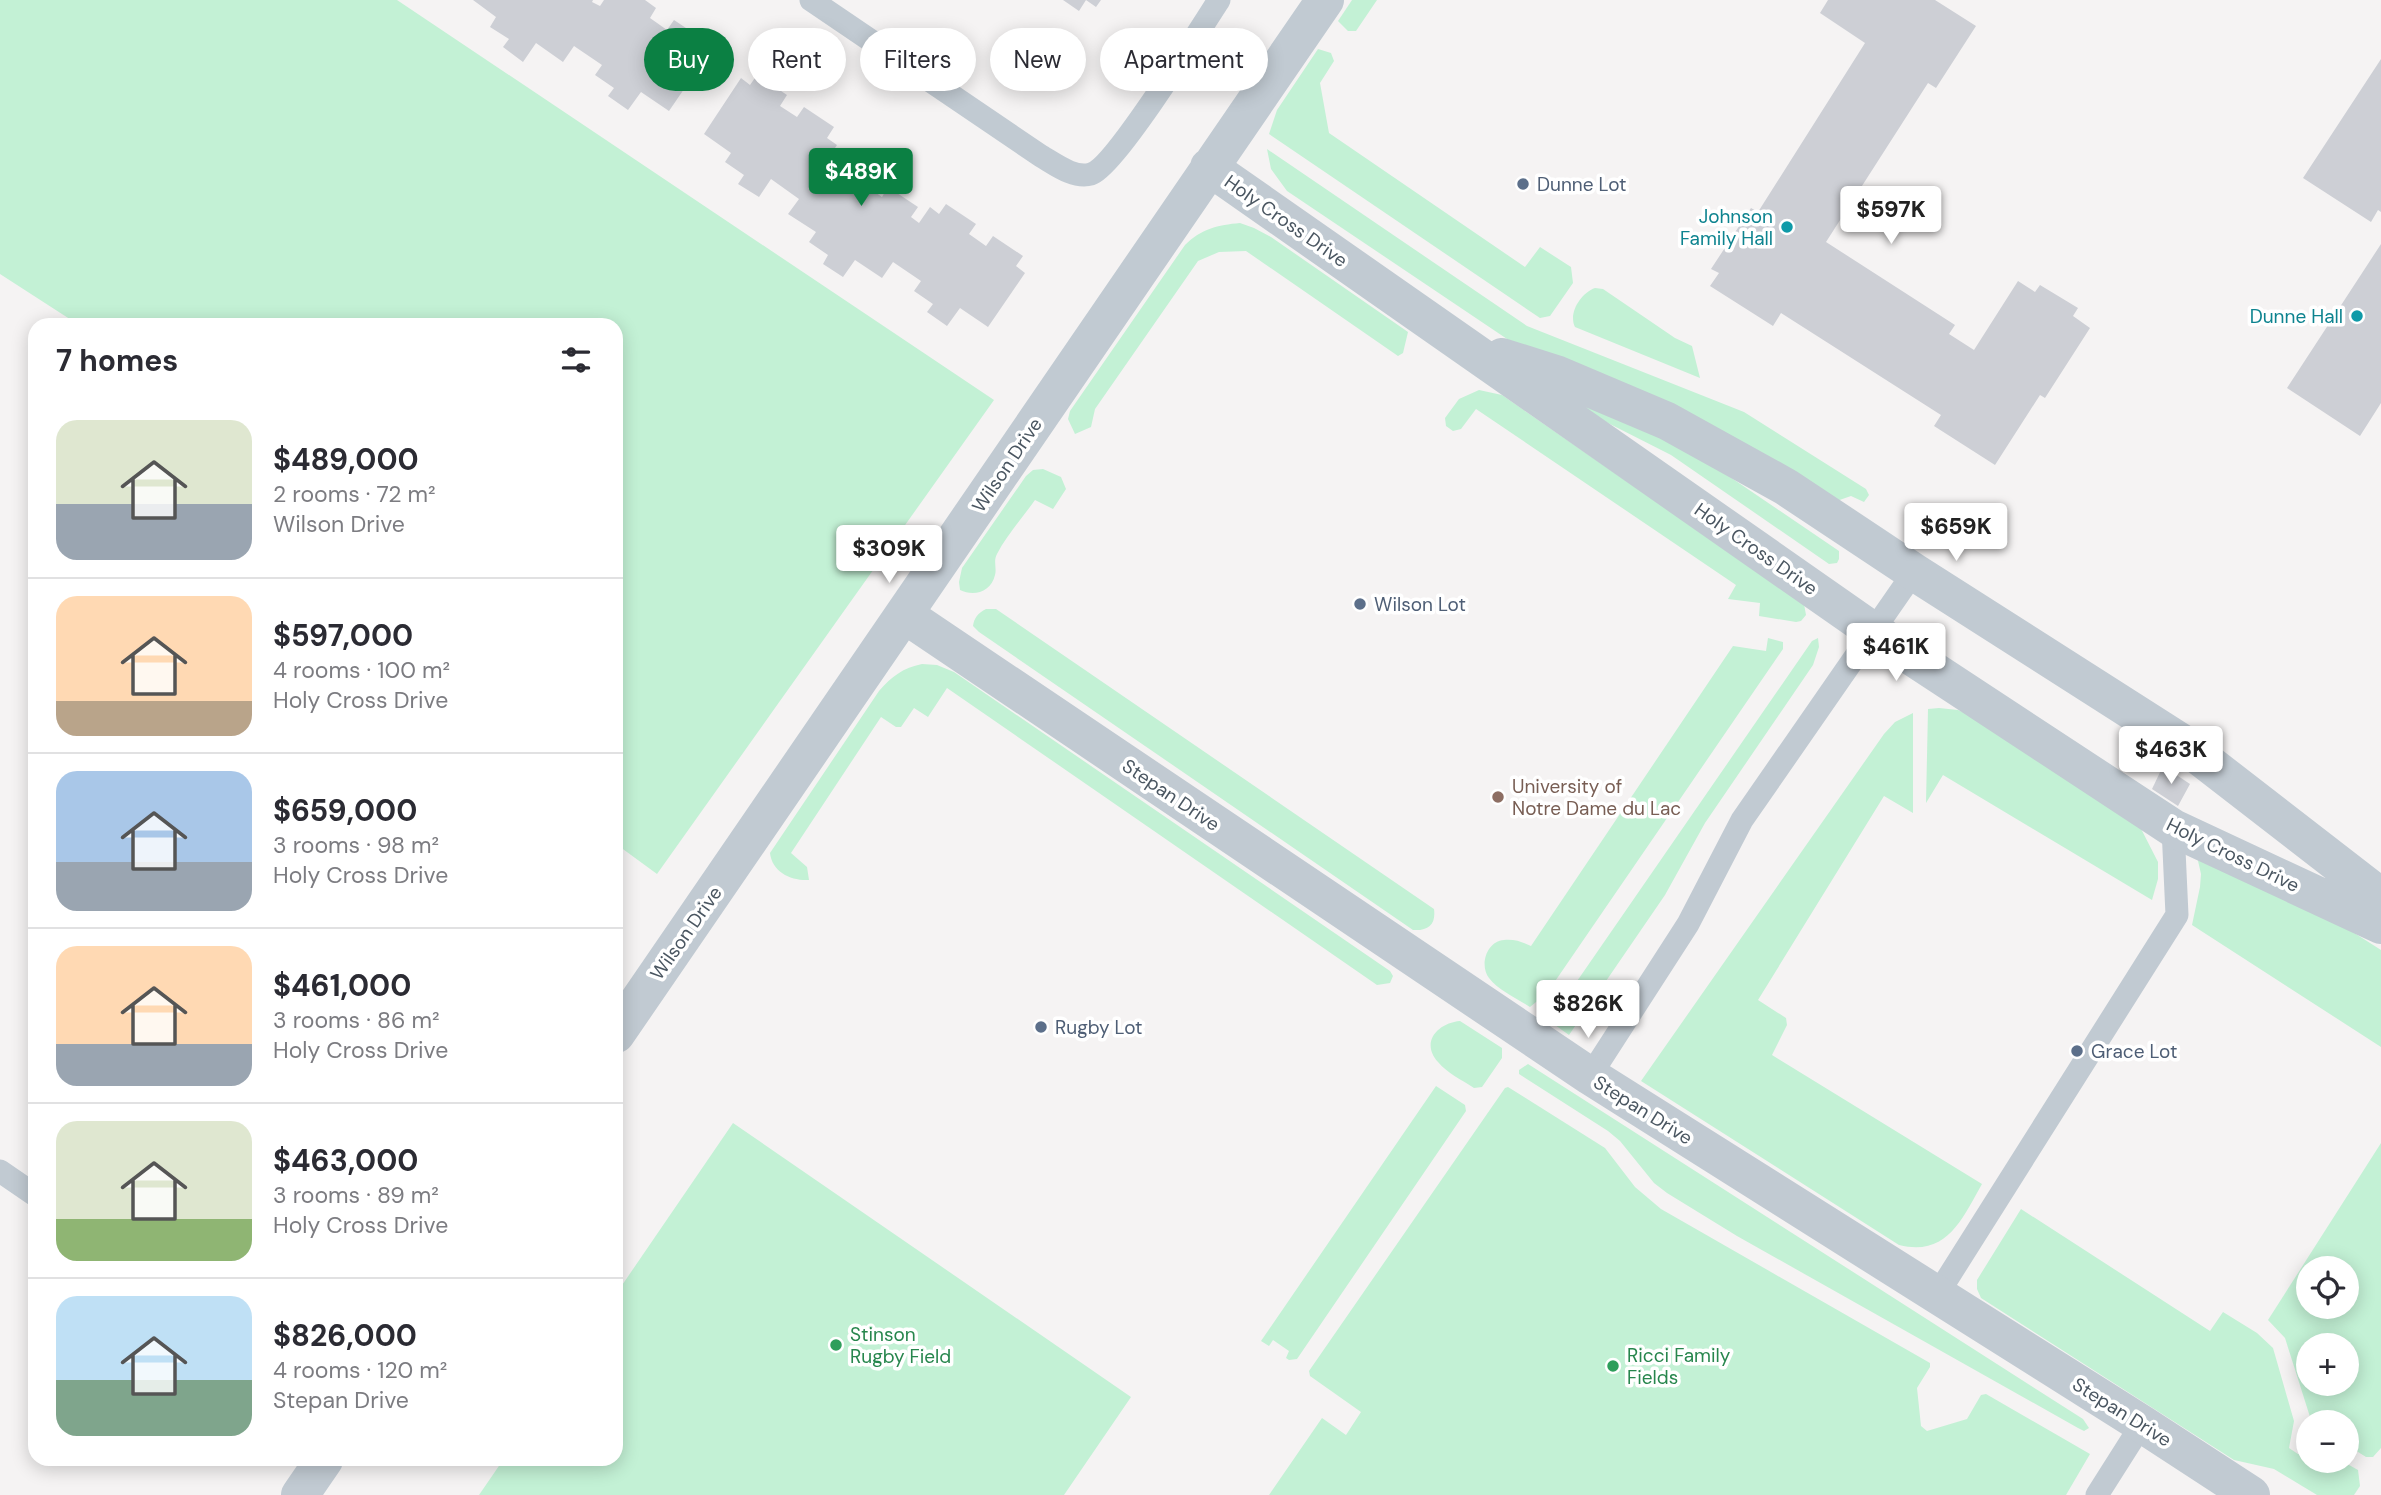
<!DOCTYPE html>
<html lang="en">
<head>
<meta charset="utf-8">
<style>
	:root { --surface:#fff; --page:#f2f2f3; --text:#2b2b33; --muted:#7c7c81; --line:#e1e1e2; --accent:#0b8043 }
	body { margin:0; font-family:"DM Sans",sans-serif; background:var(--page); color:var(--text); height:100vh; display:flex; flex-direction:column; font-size:26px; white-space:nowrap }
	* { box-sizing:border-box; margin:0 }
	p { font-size:23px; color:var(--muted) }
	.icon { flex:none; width:38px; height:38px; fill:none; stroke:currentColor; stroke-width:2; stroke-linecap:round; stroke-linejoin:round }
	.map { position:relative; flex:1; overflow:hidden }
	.drawer { position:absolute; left:28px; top:318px; width:595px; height:1148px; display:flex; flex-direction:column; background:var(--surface); border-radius:21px; box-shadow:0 4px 18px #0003 }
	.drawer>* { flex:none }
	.hud { position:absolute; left:644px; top:28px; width:665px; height:63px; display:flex; gap:14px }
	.fabs { position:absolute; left:2296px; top:1256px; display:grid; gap:14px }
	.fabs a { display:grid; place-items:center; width:63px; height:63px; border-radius:50%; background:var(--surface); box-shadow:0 4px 18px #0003; font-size:35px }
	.price { position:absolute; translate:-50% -60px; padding:0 16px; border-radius:7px; background:#fff; color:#222; font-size:23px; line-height:46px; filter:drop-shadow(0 2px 4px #0008) }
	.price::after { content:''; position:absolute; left:50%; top:42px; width:21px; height:16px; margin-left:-10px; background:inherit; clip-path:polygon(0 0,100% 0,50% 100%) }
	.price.on { background:var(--accent); color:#fff }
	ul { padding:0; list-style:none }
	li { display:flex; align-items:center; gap:21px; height:175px; padding:0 28px }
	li+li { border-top:2px solid var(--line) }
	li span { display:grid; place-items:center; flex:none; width:196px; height:140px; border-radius:21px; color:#555 }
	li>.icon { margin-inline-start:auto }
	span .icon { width:84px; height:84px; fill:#fffc; stroke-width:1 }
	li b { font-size:30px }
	h2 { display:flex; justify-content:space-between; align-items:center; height:84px; padding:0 28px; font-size:30px }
	.tag { padding:0 24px; border-radius:32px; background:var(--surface); box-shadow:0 4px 18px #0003; font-size:24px; line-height:63px }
	.tag.on { background:var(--accent); color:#fff }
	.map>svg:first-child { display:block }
</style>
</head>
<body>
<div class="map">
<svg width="2381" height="1495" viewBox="0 0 2381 1495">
	<rect width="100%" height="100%" fill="#f5f3f3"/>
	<!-- green -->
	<path fill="#c3f1d5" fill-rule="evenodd" d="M 0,0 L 397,0 L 994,400 L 657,874 L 616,844 L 616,326 L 79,325 L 0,274 Z
		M 1352,0 L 1377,0 L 1356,31 L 1348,31 L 1338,21 Z
		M 1318,49 L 1331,53 L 1334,61 L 1320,83 L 1329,133 L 1525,267 L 1540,247 L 1571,267 L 1573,283 L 1550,316 L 1540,318 L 1269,134 L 1277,110 Z
		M 1267,149 L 1527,326 L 1744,412 L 1866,489 L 1869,495 L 1864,502 L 1851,496 L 1831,503 L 1516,345 L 1287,191 L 1271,169 Z
		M 1240,223 L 1254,228 L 1271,237 L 1408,332 L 1403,353 L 1398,356 L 1246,251 L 1219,252 L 1198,261 L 1095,409 L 1091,427 L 1075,434 L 1068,419 L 1070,411 L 1185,245 C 1201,229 1218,225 1240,223 Z
		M 1595,288 L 1603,289 L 1675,338 L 1692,346 L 1700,378 L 1575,327 C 1568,313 1581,293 1595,288 Z
		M 1533,385 L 1680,443 L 1839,551 L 1839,559 L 1837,563 L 1829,564 L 1671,455 Z
		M 1479,390 L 1502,395 L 1804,604 L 1806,615 L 1801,621 L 1796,622 L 1759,616 L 1760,603 L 1728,599 L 1736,585 L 1476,409 L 1461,429 L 1453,431 L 1446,426 L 1445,418 L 1459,399 Z
		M 1043,469 L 1061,477 L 1066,489 L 1053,509 L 1035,500 C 1023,517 1007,535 997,554 C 993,561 997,568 995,575 C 991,592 974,597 960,590 L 959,582 L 962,568 L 1026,476 L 1033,470 Z
		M 986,609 L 996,609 L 1434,909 C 1436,924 1429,931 1413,930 L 979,632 L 973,626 C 974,618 978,613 986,609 Z
		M 1768,638 L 1783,642 L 1783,649 L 1547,993 L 1530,1007 C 1518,999 1498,990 1489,978 C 1479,965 1487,941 1504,940 C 1515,939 1522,942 1531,946 L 1733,646 L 1766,651 Z
		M 1818,638 L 1819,647 L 1813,665 L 1705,823 L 1665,895 L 1569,1035 L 1555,1025 L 1564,1000 L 1812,641 Z
		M 922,664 L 937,665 L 954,672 L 1390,971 L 1393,976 L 1390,983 L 1377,985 L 947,688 L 928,717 L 914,708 L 901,727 L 896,727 L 881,717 L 791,853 L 807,867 L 809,880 C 791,881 772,872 770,853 L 879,691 C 892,676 903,668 922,664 Z
		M 1939,708 L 1958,710 L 1976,718 L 2135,817 L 2158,862 L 2158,879 L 2152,900 L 1943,775 L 1926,803 L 1928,709 Z
		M 1913,713 L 1913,813 L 1884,796 L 1758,1000 L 1786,1018 L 1787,1025 L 1772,1055 L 1982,1184 C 1962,1219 1947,1257 1899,1245 L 1641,1081 L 1884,734 L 1895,722 Z
		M 2196,852 L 2293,894 L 2381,950 L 2381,1047 L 2192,925 L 2200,887 L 2201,874 Z
		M 1460,1021 L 1502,1048 L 1502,1058 L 1482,1087 L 1474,1088 C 1462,1080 1447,1073 1438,1062 C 1420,1042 1438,1023 1460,1021 Z
		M 1528,1064 L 2083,1419 L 2089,1428 L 2084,1431 L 2078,1428 L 1737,1236 L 1667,1193 L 1654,1183 L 1620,1141 L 1608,1131 L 1519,1074 L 1519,1070 Z
		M 1436,1086 L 1465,1105 L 1466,1111 L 1297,1359 L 1289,1360 L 1286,1358 L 1289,1351 L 1273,1340 L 1269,1346 L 1261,1341 Z
		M 1508,1087 L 1605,1148 L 1635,1187 L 1661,1209 L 1930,1363 L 1930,1367 L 1917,1388 L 1921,1426 L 1927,1431 L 1967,1419 L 1981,1395 L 1986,1394 L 2090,1454 L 2066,1495 L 1269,1495 L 1322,1418 L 1346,1435 L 1361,1412 L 1310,1376 L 1309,1371 L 1505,1088 Z
		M 733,1123 L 1131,1397 L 1064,1495 L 479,1495 L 503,1460 L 616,1460 L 616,1294 Z
		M 2381,1143 L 2381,1448 L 2373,1457 L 2366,1457 L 2347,1445 L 2347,1423 L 2313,1423 L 2311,1420 L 2285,1338 L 2268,1320 ZM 2308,1269 L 2347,1269 L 2347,1307 L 2308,1307 ZM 2308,1346 L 2347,1346 L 2347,1384 L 2308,1384 Z
		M 2021,1209 L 2210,1331 L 2223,1312 L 2257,1333 L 2273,1348 L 2294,1421 L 2289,1448 L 2298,1454 L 2308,1451 L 2308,1461 L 2342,1461 L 2358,1470 L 2360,1486 L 2354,1495 L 2317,1495 L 2274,1469 L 2234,1460 L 1981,1298 L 1977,1289 L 1977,1280 Z"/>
	<!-- building -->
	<path fill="#cdcfd5" d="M 473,0 L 593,0 L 592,2 L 600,6 L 604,0 L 645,0 L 656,8 L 650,18 L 667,30 L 674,20 L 704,40 L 697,51 L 706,57 L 669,111 L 641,92 L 628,110 L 608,96 L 614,88 L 595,75 L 602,65 L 574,46 L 563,62 L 536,43 L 523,62 L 503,47 L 509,39 L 490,27 L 496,17 Z
		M 1063,0 L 1101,0 L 1096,7 L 1086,0 L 1079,11 Z
		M 1828,0 L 1935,0 L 1976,26 L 1936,88 L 1928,83 L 1826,242 L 1955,325 L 1949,334 L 1974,350 L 2018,281 L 2035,292 L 2040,285 L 2078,308 L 2073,316 L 2090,328 L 2045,398 L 2040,395 L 1995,465 L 1934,426 L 1941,415 L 1781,313 L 1773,326 L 1710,286 L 1719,273 L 1711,269 L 1751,208 L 1758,212 L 1865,43 L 1820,13 Z
		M 2381,59 L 2381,212 L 2378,210 L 2371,222 L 2303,178 Z
		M 757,75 L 787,95 L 780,106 L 797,117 L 804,107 L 834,127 L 827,138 L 837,145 L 827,160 L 834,165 L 841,155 L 871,175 L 865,185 L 882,197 L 888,187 L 918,207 L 911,217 L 919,223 L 930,207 L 939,214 L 946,204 L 976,224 L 969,234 L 986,246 L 993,236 L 1023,256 L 1016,266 L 1025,273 L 988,327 L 960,308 L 947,326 L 927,312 L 933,304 L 914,291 L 921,281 L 893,262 L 882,278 L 855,260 L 843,277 L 823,264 L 828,255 L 809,242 L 816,232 L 788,214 L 799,199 L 771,179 L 759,197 L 738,184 L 744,175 L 725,162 L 731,153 L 704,134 L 741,78 L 750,85 Z
		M 2381,244 L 2381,403 L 2360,436 L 2287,388 Z
		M 2163,766 L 2190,784 L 2178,806 L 2152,789 Z"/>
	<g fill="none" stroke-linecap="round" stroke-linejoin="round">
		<!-- lane -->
		<path stroke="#c1cad2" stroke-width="23" d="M 811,0 L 1041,156 C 1055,164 1074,179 1091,174 C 1114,167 1201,28 1219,0
			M 1590,1076 L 1688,924 L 1742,820 L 1914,572
			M 0,1171 L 35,1195
			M 1937,1295 L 2177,915 L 2173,828
			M 2097,1495 L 2142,1424"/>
		<!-- street -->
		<path stroke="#c1cad2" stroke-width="38" d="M 1209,167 L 1873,631 L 2173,828 L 2381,925
			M 1502,357 L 1556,374 L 1667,421 L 1786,487 L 1914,572 L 2182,743 L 2381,897
			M 905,615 L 1590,1076 L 2142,1424 L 2251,1495
			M 616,1034 L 1325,0
			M 300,1495 L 324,1460"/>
	</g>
	<!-- markers -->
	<g fill="#5c6f8a" stroke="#fff" stroke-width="2.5">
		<circle cx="1523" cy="184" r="7"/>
		<circle cx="1360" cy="604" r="7"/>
		<circle cx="1041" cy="1027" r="7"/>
		<circle cx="2077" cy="1051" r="7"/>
	</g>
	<g fill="#0f9aa8" stroke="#fff" stroke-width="2.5">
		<circle cx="1787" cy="227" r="7"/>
		<circle cx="2357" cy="316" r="7"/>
	</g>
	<circle fill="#8d6e63" stroke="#fff" stroke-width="2.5" cx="1498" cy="797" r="7"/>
	<g fill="#2e9e5b" stroke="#fff" stroke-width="2.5">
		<circle cx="836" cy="1345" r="7"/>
		<circle cx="1613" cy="1366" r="7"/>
	</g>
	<g text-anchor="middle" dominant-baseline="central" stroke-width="7" stroke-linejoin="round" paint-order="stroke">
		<!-- service labels -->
		<g font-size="19" fill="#4e5e75" stroke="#fff" text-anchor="start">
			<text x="1537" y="184">Dunne Lot</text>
			<text x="1374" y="604">Wilson Lot</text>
			<text x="1055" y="1027">Rugby Lot</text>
			<text x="2091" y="1051">Grace Lot</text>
		</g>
		<!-- culture labels -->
		<g font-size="19" fill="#0d838f" stroke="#fff" text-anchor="end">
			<text x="1773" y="216">Johnson<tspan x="1773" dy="22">Family Hall</tspan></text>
			<text x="2343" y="316">Dunne Hall</text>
		</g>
		<!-- street labels -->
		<g font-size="19" fill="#4a5661" stroke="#fff">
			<text transform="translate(1286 221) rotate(35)">Holy Cross Drive</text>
			<text transform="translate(1007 465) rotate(-56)">Wilson Drive</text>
			<text transform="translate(1756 549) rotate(35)">Holy Cross Drive</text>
			<text transform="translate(1171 795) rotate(34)">Stepan Drive</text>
			<text transform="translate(2233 855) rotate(26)">Holy Cross Drive</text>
			<text transform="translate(686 933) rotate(-55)">Wilson Drive</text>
			<text transform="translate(1643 1110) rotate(32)">Stepan Drive</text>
			<text transform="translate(2122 1412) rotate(32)">Stepan Drive</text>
		</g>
		<!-- education labels -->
		<g font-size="19" fill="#785e54" stroke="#fff" text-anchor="start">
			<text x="1512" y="786">University of<tspan x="1512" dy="22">Notre Dame du Lac</tspan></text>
		</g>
		<!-- leisure labels -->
		<g font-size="19" fill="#27864d" stroke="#fff" text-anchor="start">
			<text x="850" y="1334">Stinson<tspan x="850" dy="22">Rugby Field</tspan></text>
			<text x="1627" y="1355">Ricci Family<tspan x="1627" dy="22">Fields</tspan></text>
		</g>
	</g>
</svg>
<div class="fabs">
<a><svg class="icon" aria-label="locate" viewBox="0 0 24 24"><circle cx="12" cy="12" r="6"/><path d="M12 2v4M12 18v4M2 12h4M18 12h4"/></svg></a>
<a>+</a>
<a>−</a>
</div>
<b class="price on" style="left:861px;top:208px">$489K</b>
<b class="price" style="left:1891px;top:246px">$597K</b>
<b class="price" style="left:1956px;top:563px">$659K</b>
<b class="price" style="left:889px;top:585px">$309K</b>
<b class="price" style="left:1896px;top:683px">$461K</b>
<b class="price" style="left:2171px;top:786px">$463K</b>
<b class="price" style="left:1588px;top:1040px">$826K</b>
<div class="hud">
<a class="tag on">Buy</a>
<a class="tag">Rent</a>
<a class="tag">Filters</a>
<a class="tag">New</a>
<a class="tag">Apartment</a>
</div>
<section class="drawer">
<h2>7 homes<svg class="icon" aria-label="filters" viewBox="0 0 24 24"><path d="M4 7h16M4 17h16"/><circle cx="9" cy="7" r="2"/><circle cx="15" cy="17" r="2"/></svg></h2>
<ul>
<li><span style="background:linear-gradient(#dfe7d0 60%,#9aa5b1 0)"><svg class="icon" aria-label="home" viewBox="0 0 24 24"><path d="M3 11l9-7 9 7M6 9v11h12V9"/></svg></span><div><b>$489,000</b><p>2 rooms · 72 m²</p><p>Wilson Drive</p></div></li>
<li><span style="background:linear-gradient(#ffd9b3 75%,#b9a48a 0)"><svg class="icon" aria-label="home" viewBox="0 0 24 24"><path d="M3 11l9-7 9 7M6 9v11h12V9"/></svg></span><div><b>$597,000</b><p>4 rooms · 100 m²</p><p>Holy Cross Drive</p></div></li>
<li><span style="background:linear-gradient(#a9c7e8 65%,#9aa5b1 0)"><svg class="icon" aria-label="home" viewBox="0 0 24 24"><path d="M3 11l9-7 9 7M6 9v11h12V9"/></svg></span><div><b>$659,000</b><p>3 rooms · 98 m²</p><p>Holy Cross Drive</p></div></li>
<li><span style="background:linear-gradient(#ffd9b3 70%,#9aa5b1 0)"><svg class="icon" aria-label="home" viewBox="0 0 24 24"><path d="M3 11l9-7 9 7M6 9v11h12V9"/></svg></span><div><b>$461,000</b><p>3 rooms · 86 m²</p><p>Holy Cross Drive</p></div></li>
<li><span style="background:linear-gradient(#dfe7d0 70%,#8fb573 0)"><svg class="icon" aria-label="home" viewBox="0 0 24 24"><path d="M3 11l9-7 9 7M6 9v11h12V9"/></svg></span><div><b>$463,000</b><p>3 rooms · 89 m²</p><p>Holy Cross Drive</p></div></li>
<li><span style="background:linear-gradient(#bfe0f5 60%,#7fa58c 0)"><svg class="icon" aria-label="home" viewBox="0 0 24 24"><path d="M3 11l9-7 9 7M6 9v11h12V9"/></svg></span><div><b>$826,000</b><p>4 rooms · 120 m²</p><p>Stepan Drive</p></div></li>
</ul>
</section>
</div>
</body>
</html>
